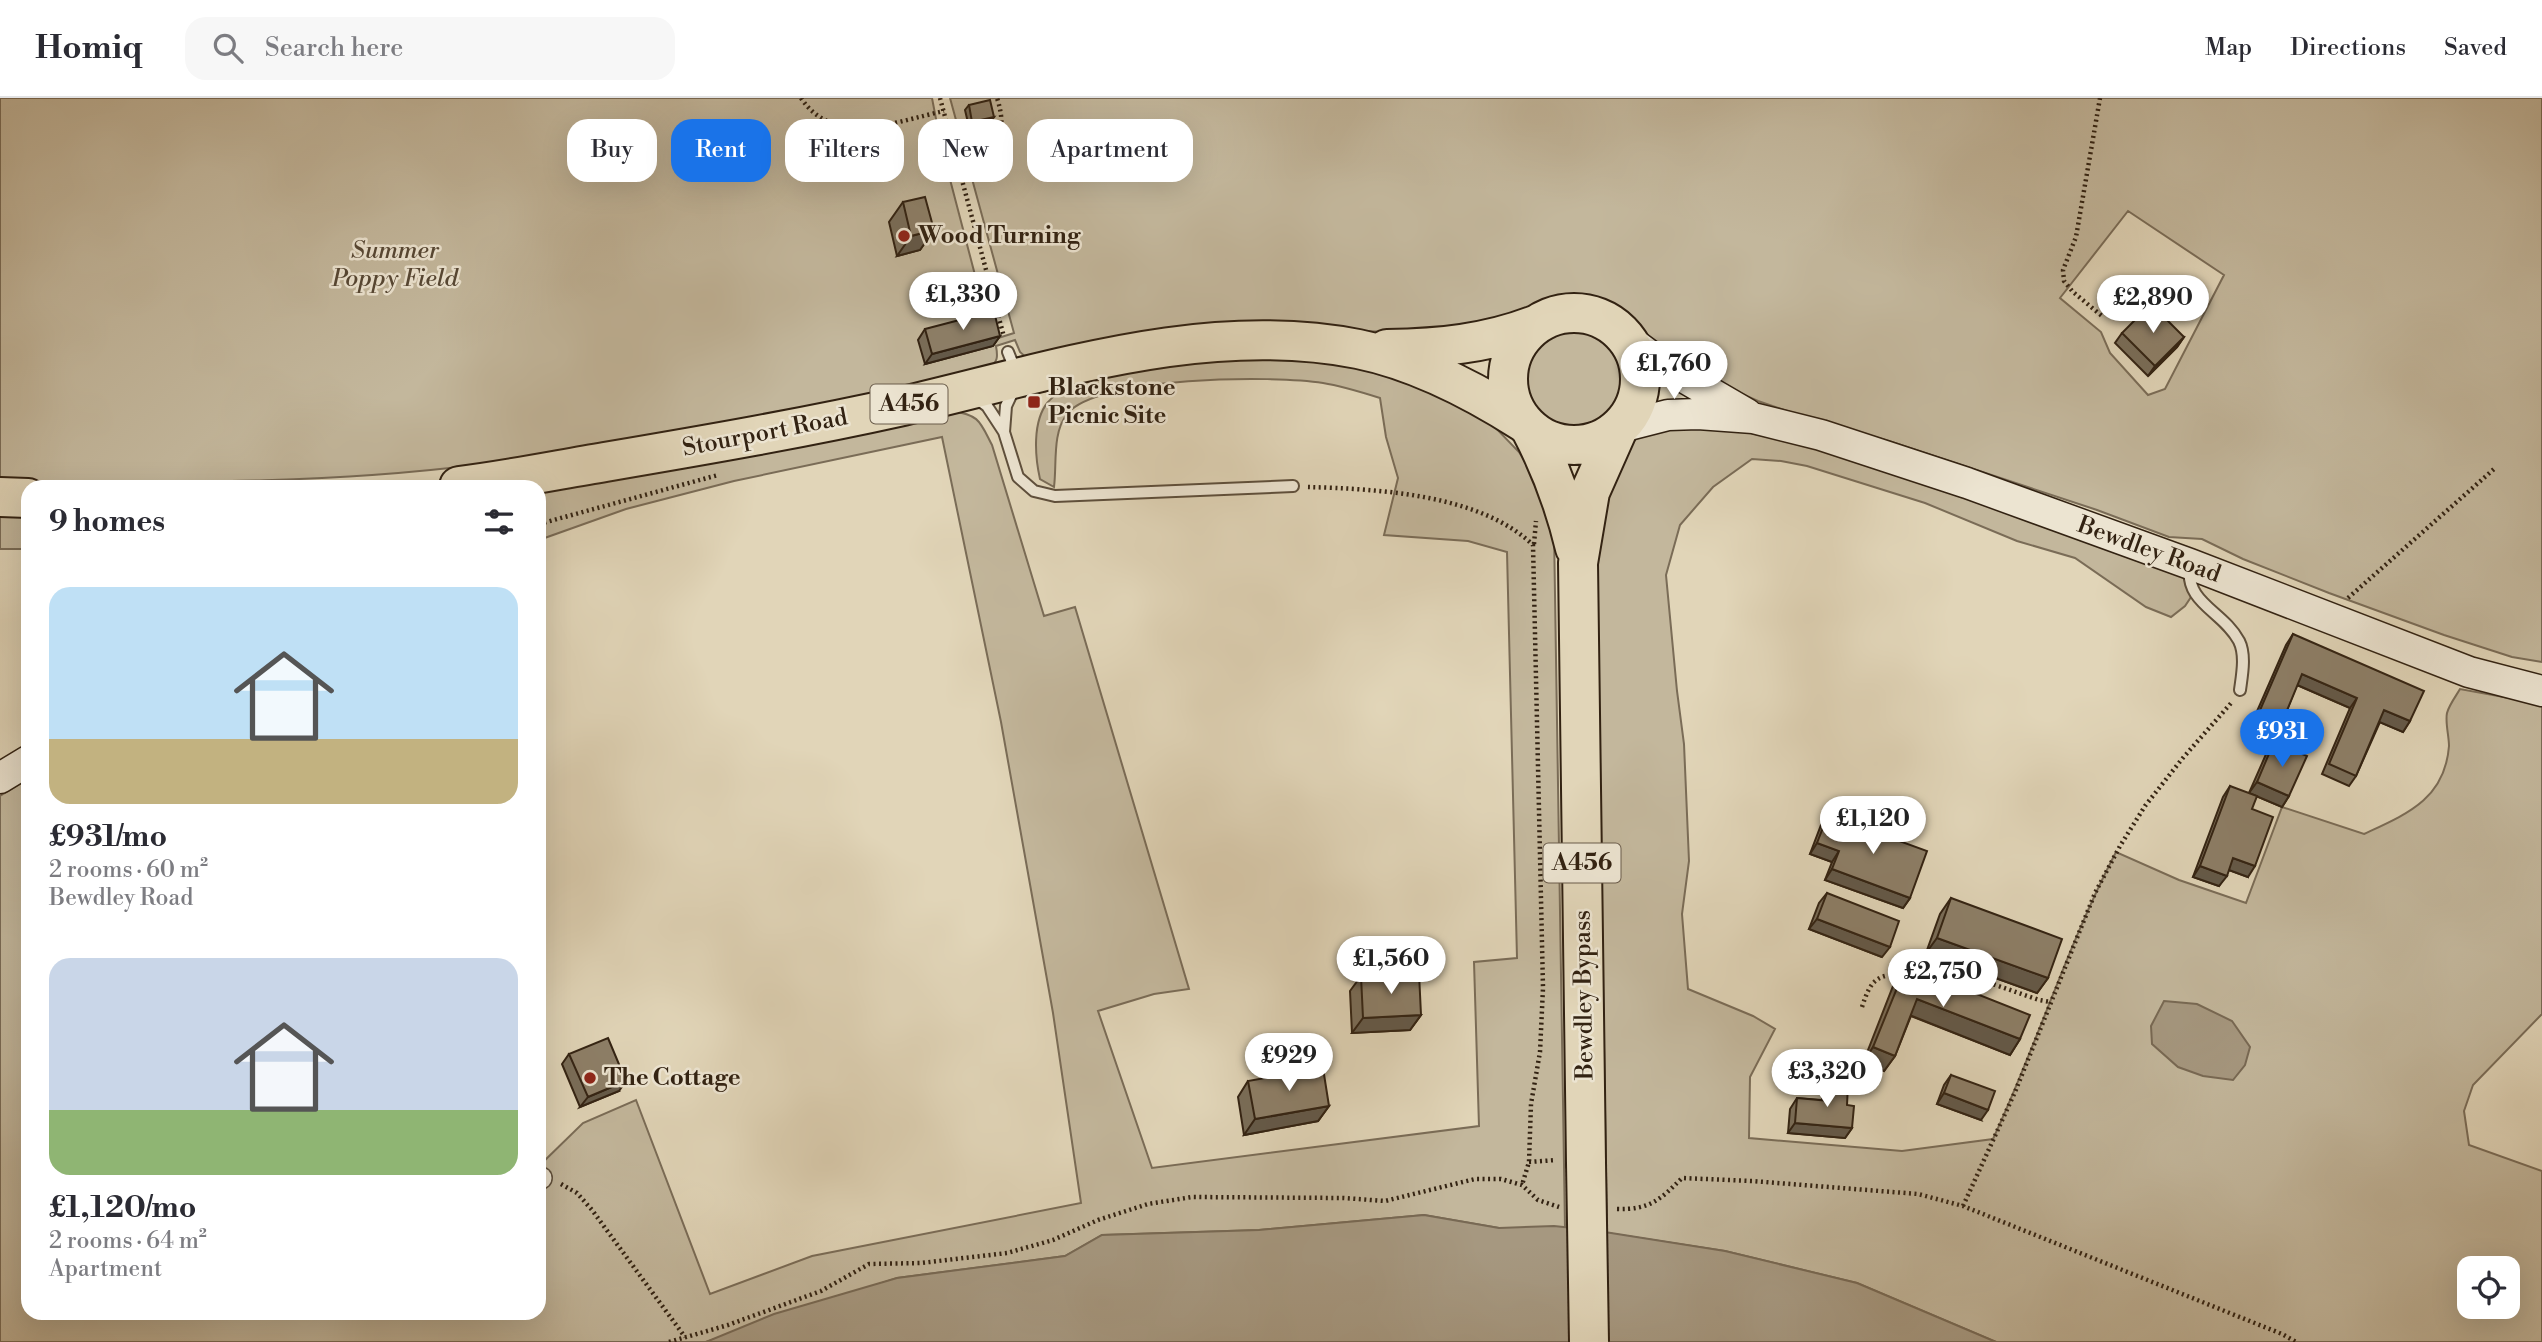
<!DOCTYPE html>
<html lang="en">
<head>
<meta charset="utf-8">
<style>
	:root { --surface:#fff; --page:#f7f7f7; --text:#2b2b33; --muted:#7c7c81; --line:#e1e1e2; --accent:#1a73e8 }
	body { margin:0; font-family:"Libre Bodoni",serif; background:var(--page); color:var(--text); height:100vh; display:flex; flex-direction:column; font-size:26px; white-space:nowrap }
	* { box-sizing:border-box; margin:0 }
	p { font-size:23px; color:var(--muted) }
	.icon { flex:none; width:38px; height:38px; fill:none; stroke:currentColor; stroke-width:2; stroke-linecap:round; stroke-linejoin:round }
	.map { position:relative; flex:1; overflow:hidden }
	.drawer { position:absolute; left:21px; top:382px; width:525px; height:840px; display:flex; flex-direction:column; background:var(--surface); border-radius:21px; box-shadow:0 7px 28px #0002 }
	.drawer>* { flex:none }
	.guide { position:absolute; left:567px; top:21px; width:665px; height:63px; display:flex; gap:14px }
	.buttons { position:absolute; left:2457px; top:1158px; display:grid; gap:14px }
	.buttons a { display:grid; place-items:center; width:63px; height:63px; border-radius:14px; background:var(--surface); box-shadow:0 7px 28px #0002; font-size:35px }
	.price { position:absolute; translate:-50% -60px; padding:0 16px; border-radius:24px; background:#fff; color:#222; font-size:23px; line-height:46px; filter:drop-shadow(0 2px 4px #0008) }
	.price::after { content:''; position:absolute; left:50%; top:42px; width:21px; height:16px; margin-left:-10px; background:inherit; clip-path:polygon(0 0,100% 0,50% 100%) }
	.price.selected { background:var(--accent); color:#fff }
	ul { padding:0; list-style:none }
	li { display:grid; align-content:center; gap:14px; height:371px; padding:0 28px }
	li span { display:grid; place-items:center; height:217px; border-radius:21px; color:#555 }
	li>.icon { margin-inline-start:auto }
	span .icon { width:126px; height:126px; fill:#fffc; stroke-width:1 }
	li b { font-size:30px }
	h2 { display:flex; justify-content:space-between; align-items:center; height:84px; padding:0 28px; font-size:30px }
	.tag { padding:0 24px; border-radius:21px; background:var(--surface); box-shadow:0 7px 28px #0002; font-size:24px; line-height:63px }
	.tag.selected { background:var(--accent); color:#fff }
	header { display:flex; align-items:center; gap:42px; box-sizing:border-box; height:98px; padding:0 35px; background:var(--surface); border-bottom:2px solid var(--line) }
	header strong { font-size:33px }
	nav { display:flex; gap:38px; margin-inline-start:auto; font-size:24px }
	.search { width:490px; height:63px; background:var(--page); display:flex; align-items:center; gap:18px; box-sizing:border-box; padding:0 24px; border-radius:21px; color:var(--muted); font-size:26px }
	.map>svg:first-child { display:block }
</style>
</head>
<body>
<header>
<strong>Homiq</strong>
<div class="search"><svg class="icon" aria-label="search" viewBox="0 0 24 24"><circle cx="10" cy="10" r="6"/><path d="M15 15l6 6"/></svg>Search here</div>
<nav><a>Map</a><a>Directions</a><a>Saved</a></nav>
</header>
<div class="map">
<svg width="2542" height="1244" viewBox="0 0 2542 1244">
	<rect width="100%" height="100%" fill="#e1d5b8"/>
	<filter id="stains"><feTurbulence type="fractalNoise" baseFrequency=".00286" numOctaves="4"/><feColorMatrix values="0 0 0 0 .2 0 0 0 0 .09 0 0 0 0 .02 0 0 0 .5 -.17"/></filter>
	<radialGradient id="worn" r=".72"><stop offset=".6" stop-color="#630" stop-opacity="0"/><stop offset="1" stop-color="#630" stop-opacity=".3"/></radialGradient>
	<!-- green -->
	<path fill="#c3b79c" stroke="#7a6c57" stroke-width="2" fill-rule="evenodd" d="M 0,0 L 932,0 L 941,47 L 992,242 L 1014,235 L 950,0 L 2542,0 L 2542,564 L 2512,559 L 2444,537 L 2329,495 L 2243,461 L 2202,441 L 2169,439 L 2097,412 L 1889,343 L 1805,319 L 1758,303 L 1726,289 L 1679,261 L 1621,219 L 1586,204 L 1565,204 L 1545,208 L 1528,216 L 1422,235 L 1362,233 L 1029,262 L 1020,254 L 1015,242 L 996,248 C 998,259 998,264 988,271 C 818,308 648,346 475,367 C 317,387 158,384 0,384 ZM 2128,113 L 2224,177 L 2165,291 L 2148,297 L 2110,255 L 2101,234 L 2060,200 Z
		M1523 282a51 51 0 1 1 102 0a51 51 0 1 1-102 0Z
		M 1243,259 L 1292,260 L 1389,273 L 1490,324 L 1519,354 L 1538,384 L 1554,433 L 1565,1130 L 1499,1130 L 1424,1117 L 1259,1132 L 1102,1137 L 1065,1158 L 897,1180 L 706,1244 L 0,1244 L 0,698 L 28,681 L 28,1214 L 539,1214 L 539,1068 L 583,1025 L 636,1002 L 710,1196 L 812,1158 L 1081,1105 L 1053,915 L 1001,624 L 942,339 L 734,383 L 626,411 L 539,442 L 539,392 L 952,313 C 980,317 980,324 992,347 L 1044,518 L 1075,509 L 1189,891 L 1154,896 L 1098,913 L 1152,1070 L 1479,1028 L 1474,864 L 1517,860 L 1507,454 L 1468,443 L 1384,437 L 1398,380 L 1386,339 L 1380,300 C 1361,294 1342,288 1323,285 C 1275,277 1097,278 1067,316 C 1052,335 1057,366 1054,389 L 1040,381 C 1035,359 1032,323 1048,304 C 1075,270 1199,263 1243,259 Z
		M 1681,325 L 1741,333 L 1796,345 L 1904,375 L 2188,481 L 2193,496 L 2185,508 L 2171,519 L 2146,509 L 2075,460 L 2017,443 L 1925,405 L 1807,368 L 1781,363 L 1752,361 L 1713,389 L 1680,427 L 1666,477 L 1677,593 L 1684,646 L 1689,763 L 1682,816 L 1688,891 L 1753,918 L 1775,931 L 1750,979 L 1749,1040 L 1902,1053 L 1993,1041 C 2037,946 2068,846 2116,754 L 2179,782 L 2246,805 L 2282,709 L 2364,736 C 2407,716 2445,701 2449,648 C 2449,638 2445,624 2447,615 C 2449,607 2456,598 2460,591 L 2542,606 L 2542,916 L 2473,987 L 2464,1013 L 2469,1047 L 2542,1073 L 2542,1244 L 1996,1244 L 1857,1185 L 1725,1153 L 1607,1135 L 1596,456 L 1598,425 L 1618,369 L 1633,344 L 1640,337 ZM 2469,1171 L 2508,1171 L 2508,1209 L 2469,1209 Z
		M 0,414 L 28,415 L 28,451 L 0,451 Z"/>
	<!-- water -->
	<path fill="#a69880" stroke="#786954" stroke-width="2" d="M 2164,903 L 2197,906 L 2232,923 L 2250,949 L 2245,967 L 2233,982 L 2203,978 L 2178,969 L 2152,946 L 2151,928 Z
		M 1424,1117 L 1499,1130 L 1554,1128 L 1592,1132 L 1725,1153 L 1857,1185 L 1996,1244 L 706,1244 L 774,1216 L 897,1180 L 1065,1158 L 1102,1137 L 1259,1132 Z"/>
	<g fill="none" stroke-linecap="round" stroke-linejoin="round">
		<defs>
			<path id="lane" d="M 1008,254 L 1016,274
				M 1015,289 L 1006,308 L 1004,334 L 1018,379 L 1034,393 L 1055,398 L 1293,388
				M 974,299 L 987,308 L 1004,334
				M 2190,469 C 2185,505 2223,513 2239,543 C 2246,557 2242,577 2240,592"/>
			<path id="street" d="M 539,1080 L 541,1080"/>
			<path id="secondary" d="M 1626,240 L 1661,266 L 1747,316
				M 1621,329 L 1668,317 L 1698,316 L 1753,320 L 1821,337 L 1967,385 L 2190,466 L 2469,574 L 2542,593
				M 0,680 L 28,663"/>
			<path id="highway" d="M1508 281a66 66 0 1 1 132 0a66 66 0 1 1-132 0Z
				M 1387,251 C 1439,250 1486,246 1535,227
				M 1531,332 C 1551,370 1565,408 1575,450
				M 459,388 C 508,382 557,372 605,364 C 705,347 804,330 903,308 C 1050,274 1205,221 1358,251 C 1417,263 1473,292 1523,324
				M 0,399 L 28,400
				M 1586,1065 L 1578,465 L 1590,394 L 1618,331"/>
		</defs>
		<!-- lane casing -->
		<use href="#lane" stroke="#5e4f3c" stroke-width="14"/>
		<!-- street casing -->
		<use href="#street" stroke="#5e4f3c" stroke-width="24"/>
		<!-- secondary casing -->
		<use href="#secondary" stroke="#322212" stroke-width="33"/>
		<!-- highway casing -->
		<use href="#highway" stroke="#322212" stroke-width="42"/>
		<!-- path -->
		<path stroke="#322212" stroke-width="4.5" stroke-dasharray="2 3.5" stroke-linecap="butt" d="M 801,0 C 834,50 897,23 944,13
			M 940,0 L 1004,239
			M 2100,0 L 2076,139 L 2063,172 L 2064,183 L 2073,194 L 2102,218
			M 961,79 C 993,60 1010,39 997,0
			M 1308,389 C 1378,391 1480,396 1533,447 L 1543,890 L 1540,954 L 1531,1006 L 1529,1064 L 1522,1087
			M 539,426 L 718,377
			M 1534,446 L 1536,423
			M 2348,500 L 2494,371
			M 1918,875 L 1932,865 L 2039,902 L 2051,904
			M 1862,909 C 1871,881 1877,876 1906,876
			M 1529,1064 L 1556,1062
			M 561,1086 L 577,1095 L 592,1112 L 685,1239
			M 1963,1108 L 2015,994 L 2095,795 L 2120,748 L 2145,708 L 2182,661 L 2232,604
			M 1617,1111 C 1649,1112 1660,1102 1682,1080 L 1752,1083 L 1918,1096 L 1963,1108 L 2282,1236 L 2296,1244
			M 669,1244 L 728,1227 L 821,1193 L 869,1166 L 921,1165 L 1007,1155 L 1053,1142 L 1098,1122 L 1148,1106 L 1192,1099 L 1344,1100 L 1385,1103 L 1475,1081 L 1501,1081 L 1522,1087 L 1538,1102 L 1559,1109"/>
		<!-- lane -->
		<use href="#lane" stroke="#ece4d1" stroke-width="10"/>
		<!-- street -->
		<use href="#street" stroke="#ece4d1" stroke-width="21"/>
		<!-- secondary -->
		<use href="#secondary" stroke="#ece4d1" stroke-width="30"/>
		<!-- highway -->
		<use href="#highway" stroke="#e1d5b8" stroke-width="38"/>
		<defs>
			<path id="highway-bridge" d="M 1586,1065 L 1589,1244"/>
		</defs>
		<!-- highway-bridge casing -->
		<use href="#highway-bridge" stroke="#322212" stroke-width="42" stroke-linecap="butt"/>
		<!-- highway-bridge -->
		<use href="#highway-bridge" stroke="#e1d5b8" stroke-width="38"/>
	</g>
	<!-- wall -->
	<path fill="#796d59" stroke="#322212" stroke-width="2" d="M 969,7 L 994,19 L 990,24 L 969,29 L 965,12 Z
		M 903,104 L 934,132 L 920,152 L 897,158 L 889,124 Z
		M 925,231 L 1000,238 L 993,248 L 925,266 L 918,242 Z
		M 2122,235 L 2184,239 L 2177,249 L 2148,278 L 2115,245 Z
		M 2293,536 L 2410,623 L 2403,634 L 2380,624 L 2356,678 L 2349,688 L 2322,676 L 2350,610 L 2297,587 L 2274,644 L 2289,698 L 2282,709 L 2249,695 L 2267,654 L 2244,643 L 2286,547 Z
		M 2230,688 L 2252,711 L 2248,779 L 2229,772 L 2219,788 L 2193,779 L 2223,699 Z
		M 1828,717 L 1910,800 L 1903,810 L 1825,782 L 1832,764 L 1810,756 L 1821,727 Z
		M 1827,795 L 1882,859 L 1809,831 L 1819,805 Z
		M 1951,800 L 2048,880 L 2037,895 L 1926,855 L 1940,816 Z
		M 1906,868 L 2020,941 L 2010,957 L 1911,918 L 1895,958 L 1884,973 L 1863,965 L 1895,883 Z
		M 1361,878 L 1421,917 L 1410,932 L 1352,935 L 1350,893 Z
		M 569,956 L 619,993 L 580,1009 L 562,966 Z
		M 1951,977 L 1981,1022 L 1937,1006 L 1944,987 Z
		M 1248,983 L 1329,1008 L 1318,1023 L 1244,1037 L 1238,999 Z
		M 1830,985 L 1847,1007 L 1852,1030 L 1845,1040 L 1788,1035 L 1790,1011 L 1797,1000 L 1822,1002 L 1823,995 Z"/>
	<!-- shaded-wall -->
	<path fill="#635949" stroke="#322212" stroke-width="2" d="M 994,19 L 990,24 L 969,29 L 972,24 Z
		M 934,132 L 920,152 L 897,158 L 911,138 Z
		M 1000,238 L 993,248 L 925,266 L 932,256 Z
		M 2184,239 L 2177,249 L 2148,278 L 2155,268 Z
		M 2302,576 L 2357,600 L 2350,610 L 2295,586 Z
		M 2384,612 L 2410,623 L 2403,634 L 2377,623 Z
		M 2257,684 L 2289,698 L 2282,709 L 2249,695 Z
		M 1817,745 L 1839,753 L 1832,764 L 1810,756 Z
		M 2233,760 L 2255,768 L 2248,779 L 2226,771 Z
		M 2200,768 L 2227,778 L 2219,788 L 2193,779 Z
		M 1832,771 L 1910,800 L 1903,810 L 1825,782 Z
		M 1817,821 L 1890,849 L 1882,859 L 1809,831 Z
		M 1937,840 L 2048,880 L 2037,895 L 1926,855 Z
		M 1917,901 L 2020,941 L 2010,957 L 1907,916 Z
		M 1421,917 L 1410,932 L 1352,935 L 1363,920 Z
		M 1873,949 L 1895,958 L 1884,973 L 1863,965 Z
		M 626,983 L 619,993 L 580,1009 L 588,999 Z
		M 1944,995 L 1988,1012 L 1981,1022 L 1937,1006 Z
		M 1329,1008 L 1318,1023 L 1244,1037 L 1255,1021 Z
		M 1795,1025 L 1852,1030 L 1845,1040 L 1788,1035 Z"/>
	<!-- building -->
	<path fill="#8d7f68" stroke="#322212" stroke-width="2" d="M 990,2 L 994,19 L 972,24 L 969,7 Z
		M 925,99 L 934,132 L 911,138 L 903,104 Z
		M 2151,206 L 2184,239 L 2155,268 L 2122,235 Z
		M 994,213 L 1000,238 L 932,256 L 925,231 Z
		M 2293,536 L 2424,593 L 2410,623 L 2384,612 L 2356,678 L 2329,666 L 2357,600 L 2302,576 L 2274,644 L 2251,633 Z
		M 2274,644 L 2307,658 L 2289,698 L 2257,684 Z
		M 2230,688 L 2257,698 L 2252,711 L 2273,719 L 2255,768 L 2233,760 L 2227,778 L 2200,768 Z
		M 1828,717 L 1927,753 L 1910,800 L 1832,771 L 1839,753 L 1817,745 Z
		M 1827,795 L 1899,823 L 1890,849 L 1817,821 Z
		M 1951,800 L 2062,841 L 2048,880 L 1937,840 Z
		M 1906,868 L 2030,917 L 2020,941 L 1917,901 L 1895,958 L 1873,949 Z
		M 1419,875 L 1421,917 L 1363,920 L 1361,878 Z
		M 608,940 L 626,983 L 588,999 L 569,956 Z
		M 1323,970 L 1329,1008 L 1255,1021 L 1248,983 Z
		M 1951,977 L 1995,993 L 1988,1012 L 1944,995 Z
		M 1830,985 L 1848,986 L 1847,1007 L 1854,1008 L 1852,1030 L 1795,1025 L 1797,1000 L 1829,1003 Z"/>
	<!-- markers -->
	<g fill="#8f2418" stroke="#ece4d1" stroke-width="2.5">
		<circle cx="904" cy="138" r="7"/>
		<rect x="1027" y="297" width="14" height="14" rx="3.5"/>
		<circle cx="590" cy="980" r="7"/>
	</g>
	<g text-anchor="middle" dominant-baseline="central" stroke-width="5" stroke-linejoin="round" paint-order="stroke">
		<!-- shield labels -->
		<g fill="#ece4d1" stroke="#6a5c4b" stroke-width="2">
			<rect x="870.5" y="286.5" width="77" height="39" rx="5"/>
			<rect x="1543.5" y="745.5" width="77" height="39" rx="5"/>
		</g>
		<g font-size="23" font-weight="bold" fill="#322212">
			<text x="909" y="306">A456</text>
			<text x="1582" y="765">A456</text>
		</g>
		<!-- poi labels -->
		<g font-size="24" font-weight="bold" fill="#322212" stroke="#ece4d1" text-anchor="start">
			<text x="918" y="138">Wood Turning</text>
			<text x="1048" y="290">Blackstone<tspan x="1048" dy="28">Picnic Site</tspan></text>
			<text x="604" y="980">The Cottage</text>
		</g>
		<!-- park labels -->
		<g font-size="24" font-style="italic" fill="#564734" stroke="#ece4d1">
			<text x="395" y="153">Summer<tspan x="395" dy="28">Poppy Field</tspan></text>
		</g>
		<!-- street labels -->
		<g font-size="24" fill="#322212" stroke="#ece4d1">
			<text transform="translate(765 335) rotate(-11)">Stourport Road</text>
			<text transform="translate(2149 452) rotate(20)">Bewdley Road</text>
			<text transform="translate(1584 897) rotate(-91)">Bewdley Bypass</text>
		</g>
	</g>
	<rect width="100%" height="100%" filter="url(#stains)"/>
	<rect width="100%" height="100%" fill="url(#worn)"/>
</svg>
<div class="buttons">
<a><svg class="icon" aria-label="locate" viewBox="0 0 24 24"><circle cx="12" cy="12" r="6"/><path d="M12 2v4M12 18v4M2 12h4M18 12h4"/></svg></a>
</div>
<b class="price" style="left:963px;top:234px">£1,330</b>
<b class="price" style="left:2153px;top:237px">£2,890</b>
<b class="price" style="left:1674px;top:303px">£1,760</b>
<b class="price selected" style="left:2282px;top:671px">£931</b>
<b class="price" style="left:1873px;top:758px">£1,120</b>
<b class="price" style="left:1391px;top:898px">£1,560</b>
<b class="price" style="left:1943px;top:911px">£2,750</b>
<b class="price" style="left:1289px;top:995px">£929</b>
<b class="price" style="left:1827px;top:1011px">£3,320</b>
<div class="guide">
<a class="tag">Buy</a>
<a class="tag selected">Rent</a>
<a class="tag">Filters</a>
<a class="tag">New</a>
<a class="tag">Apartment</a>
</div>
<section class="drawer">
<h2>9 homes<svg class="icon" aria-label="filters" viewBox="0 0 24 24"><path d="M4 7h16M4 17h16"/><circle cx="9" cy="7" r="2"/><circle cx="15" cy="17" r="2"/></svg></h2>
<ul>
<li><span style="background:linear-gradient(#bfe0f5 70%,#c2b280 0)"><svg class="icon" aria-label="home" viewBox="0 0 24 24"><path d="M3 11l9-7 9 7M6 9v11h12V9"/></svg></span><div><b>£931/mo</b><p>2 rooms · 60 m²</p><p>Bewdley Road</p></div></li>
<li><span style="background:linear-gradient(#c9d6e8 70%,#8fb573 0)"><svg class="icon" aria-label="home" viewBox="0 0 24 24"><path d="M3 11l9-7 9 7M6 9v11h12V9"/></svg></span><div><b>£1,120/mo</b><p>2 rooms · 64 m²</p><p>Apartment</p></div></li>
</ul>
</section>
</div>
</body>
</html>
